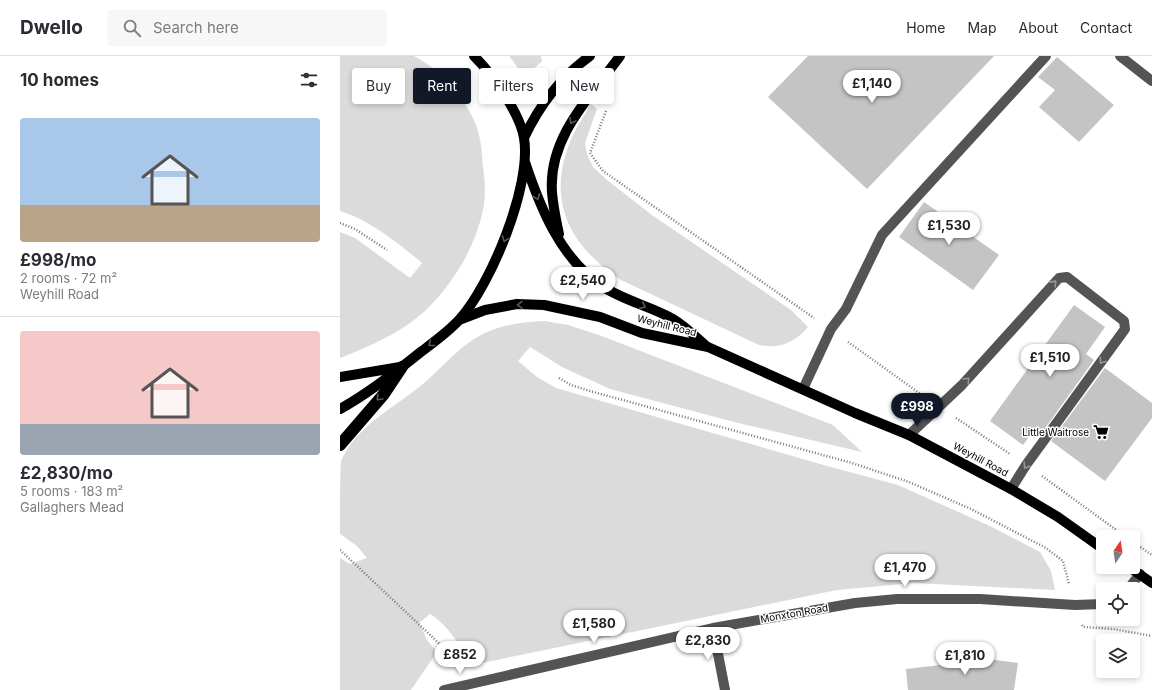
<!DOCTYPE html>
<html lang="en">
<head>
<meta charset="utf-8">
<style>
	:root { --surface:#fff; --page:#f7f7f7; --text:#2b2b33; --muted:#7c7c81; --line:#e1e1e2; --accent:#111827 }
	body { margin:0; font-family:Inter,sans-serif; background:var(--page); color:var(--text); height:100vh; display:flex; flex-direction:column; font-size:15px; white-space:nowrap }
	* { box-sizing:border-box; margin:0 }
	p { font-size:13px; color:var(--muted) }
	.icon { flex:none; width:22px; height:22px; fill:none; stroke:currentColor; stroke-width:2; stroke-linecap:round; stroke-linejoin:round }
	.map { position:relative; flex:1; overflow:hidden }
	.drawer { display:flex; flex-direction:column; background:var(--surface); width:340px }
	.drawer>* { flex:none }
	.banner { position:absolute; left:12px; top:12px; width:380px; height:36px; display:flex; gap:8px }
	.needle { width:26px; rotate:13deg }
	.buttons { position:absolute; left:756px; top:474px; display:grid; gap:8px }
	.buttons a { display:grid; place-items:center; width:44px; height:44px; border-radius:4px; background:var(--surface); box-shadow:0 2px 6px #0003; font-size:20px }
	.price { position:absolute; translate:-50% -34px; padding:0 9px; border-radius:14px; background:#fff; color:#222; font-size:13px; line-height:26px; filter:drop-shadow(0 1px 2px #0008) }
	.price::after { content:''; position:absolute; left:50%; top:24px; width:12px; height:9px; margin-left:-6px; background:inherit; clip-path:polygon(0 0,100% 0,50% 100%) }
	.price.current { background:var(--accent); color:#fff }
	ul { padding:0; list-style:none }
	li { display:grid; align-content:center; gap:8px; height:212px; padding:0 20px }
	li+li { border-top:1px solid var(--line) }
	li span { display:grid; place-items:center; height:124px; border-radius:4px; color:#555 }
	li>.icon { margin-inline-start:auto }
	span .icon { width:72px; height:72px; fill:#fffc; stroke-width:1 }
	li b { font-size:17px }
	h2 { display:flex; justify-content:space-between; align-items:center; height:48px; padding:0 20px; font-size:17px }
	.pill { padding:0 14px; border-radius:4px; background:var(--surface); box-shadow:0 2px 6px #0003; font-size:14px; line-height:36px }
	.pill.current { background:var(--accent); color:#fff }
	header { display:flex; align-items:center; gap:24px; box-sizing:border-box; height:56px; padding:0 20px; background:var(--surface); border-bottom:1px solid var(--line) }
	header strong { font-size:19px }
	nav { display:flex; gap:22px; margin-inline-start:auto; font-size:14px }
	.search { width:280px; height:36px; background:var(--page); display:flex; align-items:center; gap:10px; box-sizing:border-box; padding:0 14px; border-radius:4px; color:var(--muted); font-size:15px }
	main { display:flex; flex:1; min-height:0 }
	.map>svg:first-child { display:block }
</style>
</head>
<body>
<header>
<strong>Dwello</strong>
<div class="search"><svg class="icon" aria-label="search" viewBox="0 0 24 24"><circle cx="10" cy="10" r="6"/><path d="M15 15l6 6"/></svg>Search here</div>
<nav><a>Home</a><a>Map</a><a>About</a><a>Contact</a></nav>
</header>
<main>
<section class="drawer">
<h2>10 homes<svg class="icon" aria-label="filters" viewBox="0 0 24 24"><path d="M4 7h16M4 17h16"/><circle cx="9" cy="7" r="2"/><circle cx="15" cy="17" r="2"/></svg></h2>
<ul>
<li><span style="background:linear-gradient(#a9c7e8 70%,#b9a48a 0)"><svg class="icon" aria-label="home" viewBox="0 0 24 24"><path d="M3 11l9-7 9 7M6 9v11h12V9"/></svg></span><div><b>£998/mo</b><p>2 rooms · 72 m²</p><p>Weyhill Road</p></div></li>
<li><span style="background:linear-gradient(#f6c9c9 75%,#9aa5b1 0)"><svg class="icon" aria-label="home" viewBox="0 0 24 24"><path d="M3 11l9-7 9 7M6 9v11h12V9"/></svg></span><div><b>£2,830/mo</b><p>5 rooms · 183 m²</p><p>Gallaghers Mead</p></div></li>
</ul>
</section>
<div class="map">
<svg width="812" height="634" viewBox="0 0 812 634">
	<rect width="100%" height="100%" fill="#fff"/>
	<!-- green -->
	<path fill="#dbdbdb" d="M 0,0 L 74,0 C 101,14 125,41 136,69 C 141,82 142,97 143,111 C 145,125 146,140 143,154 C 135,192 113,228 85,255 C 61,277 30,290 0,302 L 0,176 L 15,182 L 70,222 L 82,207 C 58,187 30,164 0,155 Z
		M 169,0 L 201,0 L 202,5 L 185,21 Z
		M 251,48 L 257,53 L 245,87 L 247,98 L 253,111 L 267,124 L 312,159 L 451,254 L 468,271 C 454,287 440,293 419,289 L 281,224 C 230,190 206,146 230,86 C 235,73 244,60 251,48 Z
		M 205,265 L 228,269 L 259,279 L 493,369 L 522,396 L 398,367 L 270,333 L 222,311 L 190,291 L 178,305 L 197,321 L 216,332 L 487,410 L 558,429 L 652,471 L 700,496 L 711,515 L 715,534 L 574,527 L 497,534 L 132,609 C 120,590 109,570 90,558 L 79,567 L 87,584 L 97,596 L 71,634 L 0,634 L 0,502 L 10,508 L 27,502 L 17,490 L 0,478 C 0,465 0,413 1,405 C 16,371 50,354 78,332 C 99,316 118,290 143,278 C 163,268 183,266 205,265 Z"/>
	<!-- building -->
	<path fill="#c4c4c4" d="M 468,0 L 654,0 L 527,133 L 428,41 Z
		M 717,1 L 774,49 L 739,86 L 699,51 L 715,34 L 698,21 Z
		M 584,146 L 659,199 L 633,234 L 559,181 Z
		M 734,249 L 765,271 L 746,298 L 754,304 L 701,378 L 695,373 L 683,389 L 650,365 Z
		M 765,312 L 812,347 L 812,362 L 765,425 L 711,385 Z
		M 619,599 L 678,607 L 674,634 L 568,634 L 566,613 L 618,607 Z"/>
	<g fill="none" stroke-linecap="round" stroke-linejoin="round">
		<!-- path -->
		<path stroke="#767676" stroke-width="2.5" stroke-dasharray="1 2" stroke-linecap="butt" d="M 266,55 L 250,97 L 263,115 L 474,262
			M 0,167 L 15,173 L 47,194
			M 508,286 L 582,339
			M 219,322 L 231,329 L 250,335 L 512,407 L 569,426 L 631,453 L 706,492 L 723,505 L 729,528
			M 616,362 L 670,398
			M 702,420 L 786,481
			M 793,486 L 812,499
			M 0,494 L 122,609
			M 742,569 L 743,571 L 773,573 L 812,580"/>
		<!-- minor -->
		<path stroke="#545454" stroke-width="10" d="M 780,0 L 812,25
			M 463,333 L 491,273 L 506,253 L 542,179 L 706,0
			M 569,379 L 622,329 L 719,222 L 727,221 L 784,265 L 785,273 L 686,409 L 671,433
			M 788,533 L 800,518
			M 373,572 L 385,634
			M 104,634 L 373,572 L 515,547 L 557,543 L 640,543 L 735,549 L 763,548"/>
		<!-- major -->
		<path stroke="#000" stroke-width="10" d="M 184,82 C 199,50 221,21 250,0
			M 185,106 C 200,151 220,202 262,230 C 284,245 311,250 333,263 C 345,270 356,281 366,290
			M 219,178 C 216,164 213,150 212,136 C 208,81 251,40 280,0
			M 119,264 L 145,254 L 177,248 L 204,249 L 260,261 L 302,277 L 368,291 L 515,357 L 569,379 L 671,433 L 718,461 L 763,493
			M 0,321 L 60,311
			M 0,353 C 29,337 56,316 82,295 C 94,286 108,276 119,264 C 151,229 192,129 184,82 C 180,57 152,18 134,0
			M 789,511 L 812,527"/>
		<!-- highway -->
		<path stroke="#000" stroke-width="12" d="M 0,389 L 44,338 L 62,311"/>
	</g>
	<!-- one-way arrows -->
	<defs><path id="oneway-chevron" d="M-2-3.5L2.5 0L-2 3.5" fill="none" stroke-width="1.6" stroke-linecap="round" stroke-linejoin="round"/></defs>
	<g stroke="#595959">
		<use href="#oneway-chevron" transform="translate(232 65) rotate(121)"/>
		<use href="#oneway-chevron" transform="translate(197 141) rotate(68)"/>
		<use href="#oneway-chevron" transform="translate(165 183) rotate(110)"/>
		<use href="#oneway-chevron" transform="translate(180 249) rotate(178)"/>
		<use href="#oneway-chevron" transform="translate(303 250) rotate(24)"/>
		<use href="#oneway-chevron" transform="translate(91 288) rotate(142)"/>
		<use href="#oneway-chevron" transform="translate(39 342) rotate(133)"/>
	</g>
	<g stroke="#989898">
		<use href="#oneway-chevron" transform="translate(714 227) rotate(-48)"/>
		<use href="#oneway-chevron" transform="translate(762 305) rotate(126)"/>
		<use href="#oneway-chevron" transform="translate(627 324) rotate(-47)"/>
		<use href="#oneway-chevron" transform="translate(686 410) rotate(124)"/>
	</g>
	<!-- icons -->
	<defs>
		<symbol id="supermarket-bare" viewBox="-9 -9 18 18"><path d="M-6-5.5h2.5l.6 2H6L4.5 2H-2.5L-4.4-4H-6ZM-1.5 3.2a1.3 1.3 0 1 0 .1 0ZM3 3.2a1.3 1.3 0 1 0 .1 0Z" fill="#000" stroke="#fff" stroke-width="2.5" paint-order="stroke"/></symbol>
	</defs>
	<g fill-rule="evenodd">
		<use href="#supermarket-bare" x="750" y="365" width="22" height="22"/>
	</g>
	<g text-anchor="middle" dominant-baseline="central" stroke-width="3" stroke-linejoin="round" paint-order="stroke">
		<!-- street labels -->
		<g font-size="10" fill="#000" stroke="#fff">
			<text transform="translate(327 269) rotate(14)">Weyhill Road</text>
			<text transform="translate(641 403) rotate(28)">Weyhill Road</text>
			<text transform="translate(454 557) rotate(-10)">Monxton Road</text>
		</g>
		<!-- poi labels -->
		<g font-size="10" fill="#000" stroke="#fff" text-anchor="end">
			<text x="749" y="376">Little Waitrose</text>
		</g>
	</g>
</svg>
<div class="buttons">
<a><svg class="needle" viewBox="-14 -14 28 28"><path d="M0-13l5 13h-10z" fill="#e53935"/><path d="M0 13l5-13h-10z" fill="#7c7c81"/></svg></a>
<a><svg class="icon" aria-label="locate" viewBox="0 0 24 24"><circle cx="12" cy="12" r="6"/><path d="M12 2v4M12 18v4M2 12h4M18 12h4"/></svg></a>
<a><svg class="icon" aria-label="layers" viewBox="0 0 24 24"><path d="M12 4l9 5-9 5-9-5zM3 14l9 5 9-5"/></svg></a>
</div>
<b class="price" style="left:532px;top:48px">£1,140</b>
<b class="price" style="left:609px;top:190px">£1,530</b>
<b class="price" style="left:243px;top:245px">£2,540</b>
<b class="price" style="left:710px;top:322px">£1,510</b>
<b class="price current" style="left:577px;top:371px">£998</b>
<b class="price" style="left:565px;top:532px">£1,470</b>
<b class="price" style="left:254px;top:588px">£1,580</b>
<b class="price" style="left:368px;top:605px">£2,830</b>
<b class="price" style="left:120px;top:619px">£852</b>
<b class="price" style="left:625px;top:620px">£1,810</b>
<div class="banner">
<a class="pill">Buy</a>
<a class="pill current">Rent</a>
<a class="pill">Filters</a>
<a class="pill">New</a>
</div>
</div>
</main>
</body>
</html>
